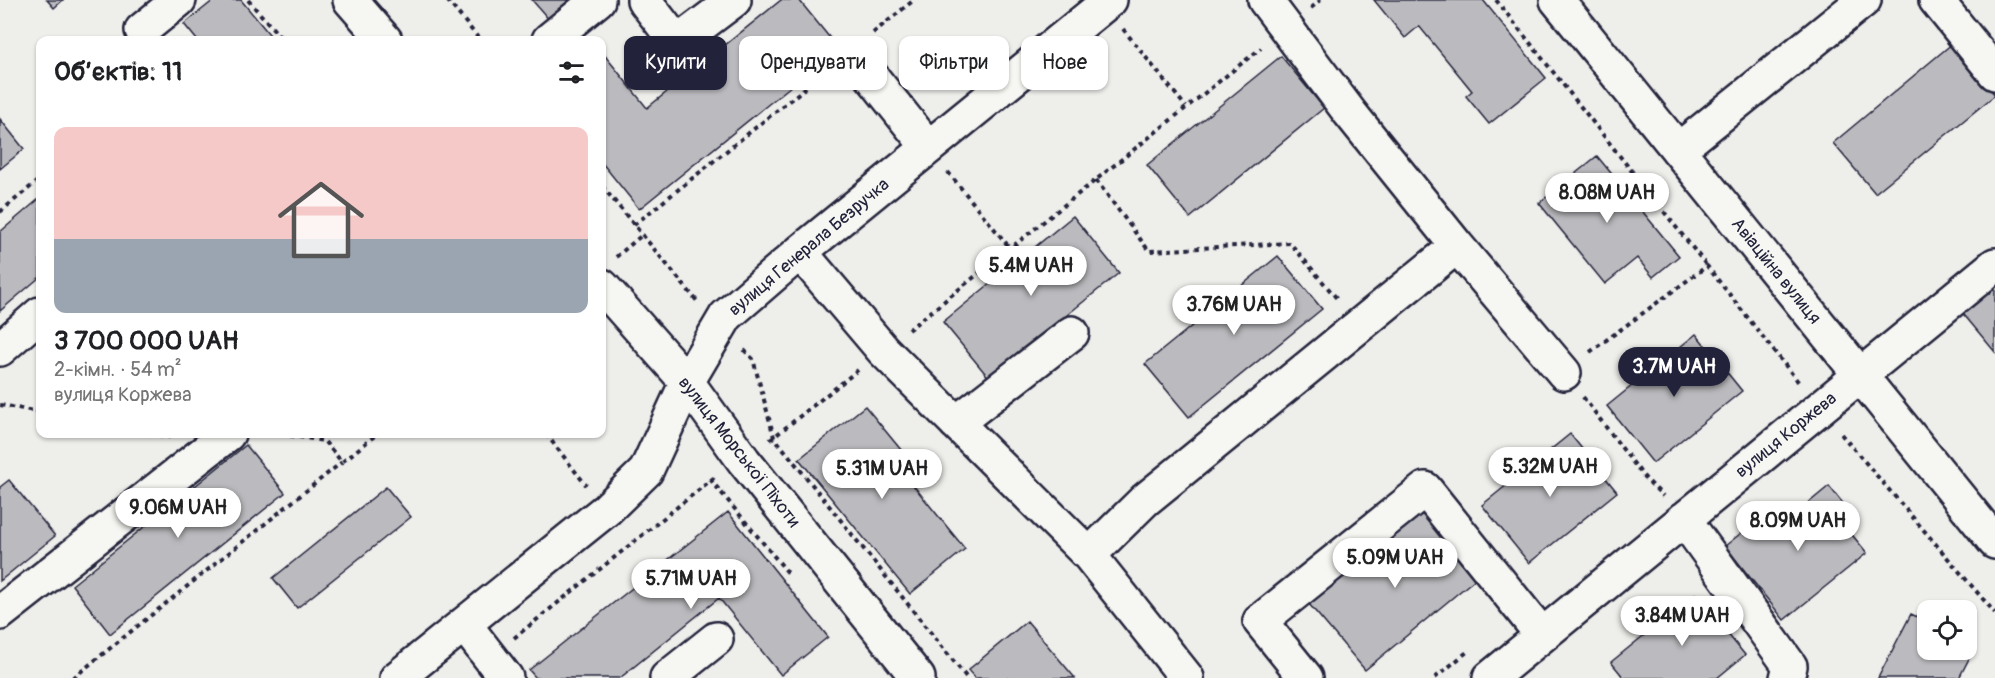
<!DOCTYPE html>
<html lang="uk">
<head>
<meta charset="utf-8">
<style>
	:root { --surface:#fff; --page:#f2f2f2; --text:#202124; --muted:#757577; --line:#e0e0e0; --accent:#22223b }
	body { margin:0; font-family:Pangolin,sans-serif; background:var(--page); color:var(--text); height:100vh; display:flex; flex-direction:column; font-size:22px; white-space:nowrap }
	* { box-sizing:border-box; margin:0 }
	p { font-size:20px; color:var(--muted) }
	.icon { flex:none; width:33px; height:33px; fill:none; stroke:currentColor; stroke-width:2; stroke-linecap:round; stroke-linejoin:round }
	.map { position:relative; flex:1; overflow:hidden }
	.panel { position:absolute; left:36px; top:36px; width:570px; height:402px; display:flex; flex-direction:column; background:var(--surface); border-radius:12px; box-shadow:0 2px 4px #0004 }
	.panel>* { flex:none }
	.top-card { position:absolute; left:624px; top:36px; width:570px; height:54px; display:flex; gap:12px }
	.controls { position:absolute; left:1917px; top:600px; display:grid; gap:12px }
	.controls a { display:grid; place-items:center; width:60px; height:60px; border-radius:12px; background:var(--surface); box-shadow:0 2px 4px #0004; font-size:30px }
	.price { position:absolute; translate:-50% -51px; padding:0 14px; border-radius:21px; background:#fff; color:#222; font-size:20px; line-height:39px; filter:drop-shadow(0 2px 3px #0008) }
	.price::after { content:''; position:absolute; left:50%; top:36px; width:18px; height:14px; margin-left:-9px; background:inherit; clip-path:polygon(0 0,100% 0,50% 100%) }
	.price.on { background:var(--accent); color:#fff }
	ul { padding:0; list-style:none }
	li { display:grid; align-content:center; gap:12px; height:318px; padding:0 18px }
	li+li { border-top:2px solid var(--line) }
	li span { display:grid; place-items:center; height:186px; border-radius:12px; color:#555 }
	li>.icon { margin-inline-start:auto }
	span .icon { width:108px; height:108px; fill:#fffc; stroke-width:1 }
	li b { font-size:26px }
	h2 { display:flex; justify-content:space-between; align-items:center; height:72px; padding:0 18px; font-size:26px }
	.chip { padding:0 21px; border-radius:12px; background:var(--surface); box-shadow:0 2px 4px #0004; font-size:21px; line-height:54px }
	.chip.on { background:var(--accent); color:#fff }
	.map>svg:first-child { display:block }
</style>
</head>
<body>
<div class="map">
<svg width="1995" height="678" viewBox="0 0 1995 678">
	<rect width="100%" height="100%" fill="#eeeeeb"/>
	<filter id="ink" filterUnits="userSpaceOnUse"><feTurbulence type="fractalNoise" baseFrequency=".0167" numOctaves="2"/><feDisplacementMap in="SourceGraphic" scale="12" xChannelSelector="R" yChannelSelector="G"/><feConvolveMatrix kernelMatrix="1 2 1 2 8 2 1 2 1" color-interpolation-filters="sRGB"/></filter>
	<g filter="url(#ink)">
		<!-- building -->
		<path fill="#bbbbbf" stroke="#22223b" stroke-width="1.5" d="M 47,0 L 63,0 L 54,8 Z
			M 214,0 L 241,0 L 274,40 L 197,40 L 184,24 Z
			M 532,0 L 578,0 L 551,22 Z
			M 781,0 L 799,0 L 838,48 L 639,209 L 602,163 L 602,52 L 647,108 Z
			M 1374,0 L 1483,0 L 1546,78 L 1489,124 L 1466,96 L 1472,91 L 1419,26 L 1405,38 Z
			M 1953,43 L 1995,95 L 1875,193 L 1833,143 Z
			M 1281,56 L 1324,108 L 1190,218 L 1147,165 Z
			M 0,119 L 24,149 L 0,169 Z
			M 1597,156 L 1679,256 L 1653,277 L 1637,258 L 1605,284 L 1539,203 Z
			M 40,198 L 40,277 L 0,311 L 0,232 Z
			M 1073,216 L 1119,273 L 989,378 L 943,322 Z
			M 1278,256 L 1322,309 L 1189,417 L 1145,364 Z
			M 1995,281 L 1995,352 L 1960,310 Z
			M 1696,334 L 1742,391 L 1653,463 L 1607,406 Z
			M 865,406 L 906,456 L 896,464 L 965,549 L 910,594 L 799,459 Z
			M 1570,434 L 1617,492 L 1529,563 L 1482,505 Z
			M 246,445 L 285,493 L 110,634 L 72,585 Z
			M 9,480 L 55,536 L 0,581 L 0,487 Z
			M 1829,486 L 1854,517 L 1844,525 L 1867,553 L 1784,620 L 1725,546 L 1765,514 L 1777,529 Z
			M 386,487 L 411,517 L 297,608 L 273,578 Z
			M 1424,508 L 1480,575 L 1365,670 L 1309,604 Z
			M 728,512 L 828,637 L 781,675 L 719,598 L 620,678 L 536,678 L 529,670 Z
			M 1695,594 L 1745,655 L 1717,678 L 1624,678 L 1611,662 Z
			M 1911,614 L 1928,622 L 1928,650 L 1966,650 L 1966,642 L 1975,647 L 1959,678 L 1878,678 Z
			M 1027,621 L 1075,678 L 975,678 L 968,670 Z"/>
		<g fill="none" stroke-linecap="round" stroke-linejoin="round">
			<defs>
				<path id="minor" d="M 350,0 L 385,40
					M 644,0 L 677,43 L 734,0
					M 1265,0 L 1350,113 L 1457,246 L 1564,373
					M 1557,0 L 1995,542
					M 1936,0 L 1995,73
					M 142,30 L 179,0
					M 549,40 L 598,0
					M 860,62 L 928,147
					M 1678,150 L 1864,0
					M 800,252 L 883,350 L 1089,555 L 1187,678
					M 602,286 L 687,382 L 744,461 L 918,678
					M 0,349 L 40,314
					M 956,423 L 1072,333
					M 1684,519 L 1790,666 L 1787,678
					M 1089,555 L 1145,500 L 1457,246
					M 0,613 L 228,434
					M 464,624 L 506,678
					M 397,678 L 606,510 L 646,471 L 687,382 L 726,316 L 800,252 L 1110,0
					M 667,678 L 716,639
					M 1306,678 L 1260,621 L 1425,489 L 1542,635
					M 1490,678 L 1995,265"/>
			</defs>
			<!-- minor casing -->
			<use href="#minor" stroke="#22223b" stroke-width="38"/>
			<!-- path -->
			<path stroke="#22223b" stroke-width="4" stroke-dasharray="4.5 4.5" stroke-linecap="butt" d="M 248,0 L 283,40
				M 447,0 L 480,40
				M 1496,0 L 1707,266
				M 1311,8 L 1321,0
				M 1123,29 L 1186,107
				M 873,33 L 914,0
				M 948,172 L 1010,248
				M 1096,180 L 1149,251 L 1290,243 L 1339,301
				M 602,186 L 697,301
				M 0,212 L 40,179
				M 634,225 L 830,68
				M 616,257 L 642,235
				M 908,330 L 1261,48
				M 744,350 L 753,359 L 774,437 L 967,678
				M 1590,352 L 1707,266 L 1800,384
				M 1583,397 L 1644,477 L 1663,496
				M 0,405 L 40,412
				M 151,434 L 171,437
				M 281,434 L 324,441 L 342,462 L 377,434
				M 546,434 L 586,485
				M 1841,434 L 1995,613
				M 770,440 L 858,370
				M 710,479 L 788,573
				M 514,638 L 716,476
				M 73,678 L 342,462
				M 1435,678 L 1467,652"/>
			<!-- minor -->
			<use href="#minor" stroke="#f6f6f2" stroke-width="33"/>
		</g>
	</g>
	<g text-anchor="middle" dominant-baseline="central" stroke-width="4.5" stroke-linejoin="round" paint-order="stroke">
		<!-- street labels -->
		<g font-size="18" fill="#22223b" stroke="#f6f6f2">
			<text transform="translate(809 247) rotate(-40)">вулиця Генерала Безручка</text>
			<text transform="translate(1776 271) rotate(51)">Авіаційна вулиця</text>
			<text transform="translate(1786 435) rotate(-39)">вулиця Коржева</text>
			<text transform="translate(739 452) rotate(52)">вулиця Морської Піхоти</text>
		</g>
	</g>
</svg>
<div class="controls">
<a><svg class="icon" aria-label="locate" viewBox="0 0 24 24"><circle cx="12" cy="12" r="6"/><path d="M12 2v4M12 18v4M2 12h4M18 12h4"/></svg></a>
</div>
<b class="price" style="left:1607px;top:224px">8.08M UAH</b>
<b class="price" style="left:1031px;top:297px">5.4M UAH</b>
<b class="price" style="left:1234px;top:336px">3.76M UAH</b>
<b class="price on" style="left:1674px;top:398px">3.7M UAH</b>
<b class="price" style="left:1550px;top:498px">5.32M UAH</b>
<b class="price" style="left:882px;top:500px">5.31M UAH</b>
<b class="price" style="left:178px;top:539px">9.06M UAH</b>
<b class="price" style="left:1798px;top:552px">8.09M UAH</b>
<b class="price" style="left:1395px;top:589px">5.09M UAH</b>
<b class="price" style="left:691px;top:610px">5.71M UAH</b>
<b class="price" style="left:1682px;top:647px">3.84M UAH</b>
<div class="top-card">
<a class="chip on">Купити</a>
<a class="chip">Орендувати</a>
<a class="chip">Фільтри</a>
<a class="chip">Нове</a>
</div>
<section class="panel">
<h2>Об’єктів: 11<svg class="icon" aria-label="filters" viewBox="0 0 24 24"><path d="M4 7h16M4 17h16"/><circle cx="9" cy="7" r="2"/><circle cx="15" cy="17" r="2"/></svg></h2>
<ul>
<li><span style="background:linear-gradient(#f6c9c9 60%,#9aa5b1 0)"><svg class="icon" aria-label="home" viewBox="0 0 24 24"><path d="M3 11l9-7 9 7M6 9v11h12V9"/></svg></span><div><b>3 700 000 UAH</b><p>2-кімн. · 54 m²</p><p>вулиця Коржева</p></div></li>
</ul>
</section>
</div>
</body>
</html>
